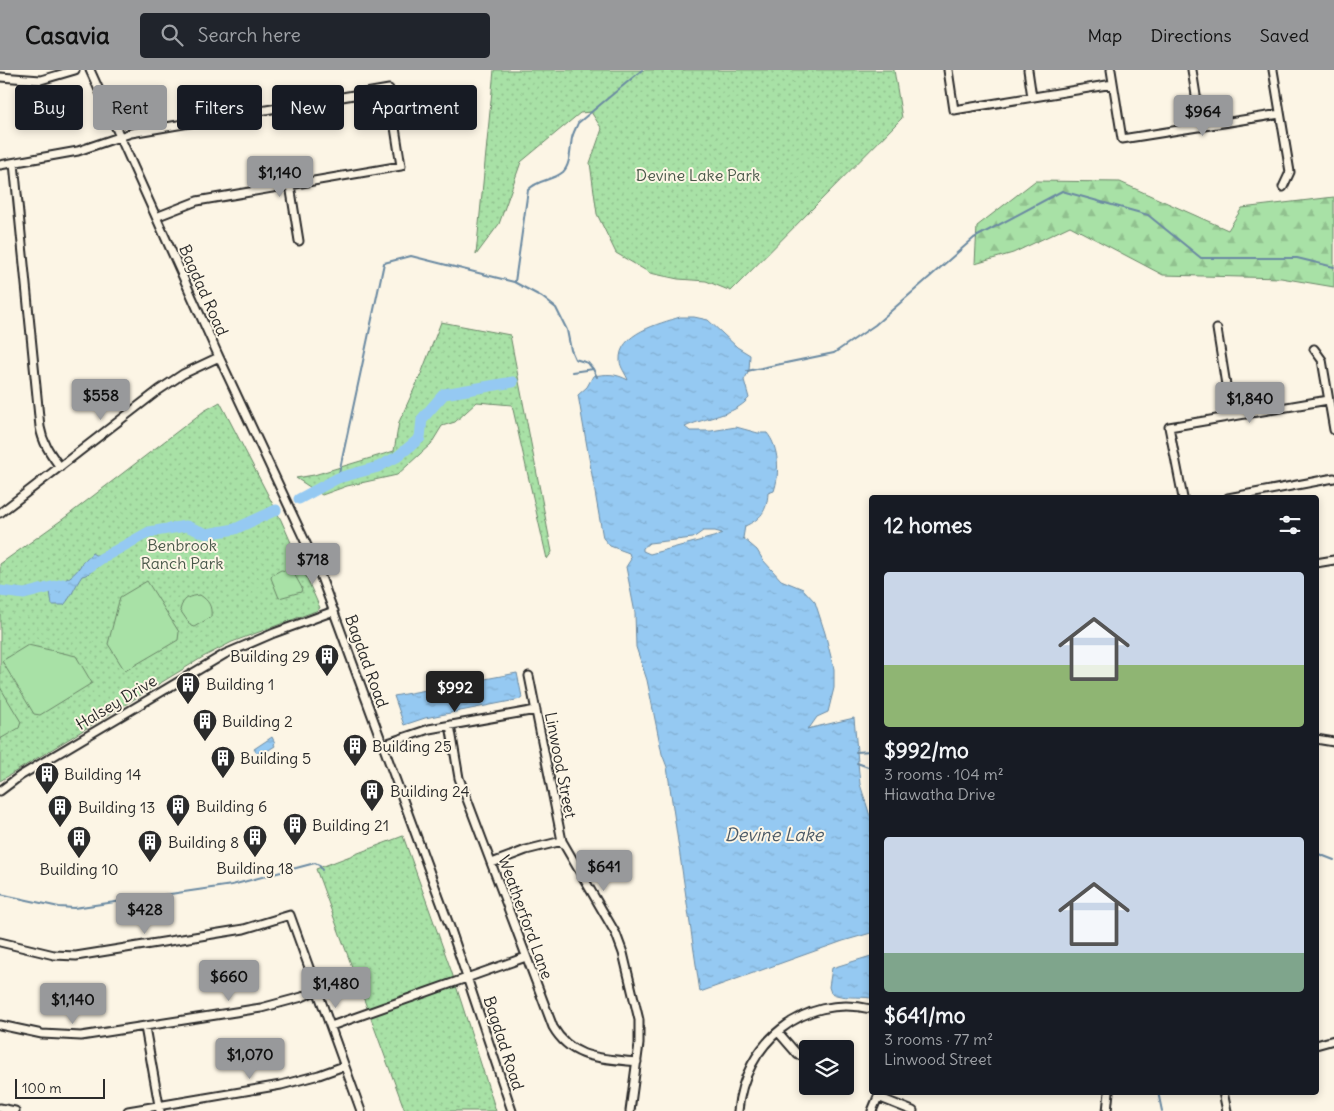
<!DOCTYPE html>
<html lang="en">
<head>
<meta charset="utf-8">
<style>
	:root { --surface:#171b24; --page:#20242c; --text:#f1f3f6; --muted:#9ea1a6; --accent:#98999b }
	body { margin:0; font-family:Delius,sans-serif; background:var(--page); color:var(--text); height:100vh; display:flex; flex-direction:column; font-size:19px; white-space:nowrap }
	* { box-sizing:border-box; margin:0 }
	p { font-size:16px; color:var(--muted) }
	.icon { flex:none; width:28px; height:28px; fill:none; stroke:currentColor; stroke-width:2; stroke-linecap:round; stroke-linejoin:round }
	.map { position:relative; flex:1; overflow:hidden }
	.sheet { position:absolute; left:869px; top:425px; width:450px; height:600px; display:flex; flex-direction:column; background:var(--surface); border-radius:5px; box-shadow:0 2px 8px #0003 }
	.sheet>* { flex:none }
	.guide { position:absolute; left:15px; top:15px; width:475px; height:45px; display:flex; gap:10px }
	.tools { position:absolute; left:799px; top:970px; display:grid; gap:10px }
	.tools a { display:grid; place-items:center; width:55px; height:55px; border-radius:5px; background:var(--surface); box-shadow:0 2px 8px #0003; font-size:25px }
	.scale { position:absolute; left:15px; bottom:12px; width:90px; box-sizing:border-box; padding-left:5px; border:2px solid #2b2b2b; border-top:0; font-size:14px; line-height:18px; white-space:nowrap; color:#2b2b2b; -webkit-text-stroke:4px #fcf5e5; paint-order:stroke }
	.price { position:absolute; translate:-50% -42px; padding:0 11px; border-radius:5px; background:var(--accent); color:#111; font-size:16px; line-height:32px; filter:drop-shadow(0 1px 2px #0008) }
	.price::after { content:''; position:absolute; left:50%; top:30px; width:15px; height:11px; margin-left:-8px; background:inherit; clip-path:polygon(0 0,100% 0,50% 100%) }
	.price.on { background:#222; color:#fff }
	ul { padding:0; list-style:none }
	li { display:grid; align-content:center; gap:10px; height:265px; padding:0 15px }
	li span { display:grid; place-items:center; height:155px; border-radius:5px; color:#555 }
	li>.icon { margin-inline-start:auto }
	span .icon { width:90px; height:90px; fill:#fffc; stroke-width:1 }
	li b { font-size:21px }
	h2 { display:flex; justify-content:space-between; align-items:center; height:60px; padding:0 15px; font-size:21px }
	.tag { padding:0 18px; border-radius:5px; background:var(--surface); box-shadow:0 2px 8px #0003; font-size:18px; line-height:45px }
	.tag.on { background:var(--accent); color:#111 }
	header { display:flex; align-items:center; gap:30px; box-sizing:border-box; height:70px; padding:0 25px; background:var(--accent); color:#111 }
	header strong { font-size:24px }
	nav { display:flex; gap:28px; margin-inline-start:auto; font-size:18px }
	.search { width:350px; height:45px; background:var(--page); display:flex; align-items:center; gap:12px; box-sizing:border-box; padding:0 18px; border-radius:5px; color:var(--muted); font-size:19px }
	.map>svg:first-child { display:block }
</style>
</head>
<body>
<header>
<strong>Casavia</strong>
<div class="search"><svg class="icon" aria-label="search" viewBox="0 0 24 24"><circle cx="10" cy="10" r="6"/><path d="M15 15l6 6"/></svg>Search here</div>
<nav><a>Map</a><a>Directions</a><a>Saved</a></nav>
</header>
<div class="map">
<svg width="1334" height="1041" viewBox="0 0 1334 1041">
	<defs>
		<pattern id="green-dots" width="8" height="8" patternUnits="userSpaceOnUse" patternTransform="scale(1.25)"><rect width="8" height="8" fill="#a8e1a6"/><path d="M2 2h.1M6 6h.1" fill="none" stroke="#91c18f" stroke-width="1.8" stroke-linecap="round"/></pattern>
		<pattern id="forest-firs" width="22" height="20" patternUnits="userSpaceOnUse" patternTransform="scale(1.25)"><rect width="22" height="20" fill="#a8e1a6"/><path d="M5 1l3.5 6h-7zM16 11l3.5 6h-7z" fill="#91c18f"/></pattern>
		<pattern id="water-ripples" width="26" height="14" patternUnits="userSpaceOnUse" patternTransform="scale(1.25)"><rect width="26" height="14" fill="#95c9f2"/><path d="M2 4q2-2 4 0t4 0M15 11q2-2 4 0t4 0" fill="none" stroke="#81add0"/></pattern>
	</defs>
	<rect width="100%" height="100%" fill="#fcf5e5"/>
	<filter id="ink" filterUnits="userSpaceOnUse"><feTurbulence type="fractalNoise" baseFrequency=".02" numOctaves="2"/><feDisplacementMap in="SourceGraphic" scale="10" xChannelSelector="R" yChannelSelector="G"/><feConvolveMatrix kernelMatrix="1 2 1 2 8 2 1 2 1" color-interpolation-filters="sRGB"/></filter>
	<g filter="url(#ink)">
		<!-- green -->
		<path fill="url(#green-dots)" stroke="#6a8668" d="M 494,0 L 894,0 L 902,48 L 731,221 L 706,211 L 678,209 L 650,203 L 616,183 L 597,144 L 590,93 L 602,59 L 591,42 L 580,43 L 521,92 L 499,154 L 476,185 Z
			M 441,252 L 510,265 L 552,482 L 547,489 L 512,335 L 477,332 L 455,352 L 442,356 L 431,374 L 397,405 L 347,416 L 322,425 L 296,408 L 314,405 L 394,381 L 399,352 L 421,304 Z
			M 220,332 L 281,450 L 320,538 L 316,541 L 232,572 L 203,587 L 0,711 L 0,494 L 63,449 L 204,341 Z
			M 403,766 L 451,900 L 496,1041 L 405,1041 L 316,799 Z"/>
		<!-- forest -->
		<path fill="url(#forest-firs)" stroke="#6a8668" d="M 1035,111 L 1120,112 L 1228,160 L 1242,138 L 1334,127 L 1334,217 L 1281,208 L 1163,205 L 1070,156 L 1013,183 L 975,194 L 977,156 Z"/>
		<!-- pitch -->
		<path fill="#a8e1a6" stroke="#6a8668" d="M 281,500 L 293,502 L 302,518 L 301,522 L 279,528 L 271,508 L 272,505 Z
			M 147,511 L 179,562 L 178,570 L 125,601 L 108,574 L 120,527 Z
			M 200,525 C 209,531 212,536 211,547 L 194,557 L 191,556 L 180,540 C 183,528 189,526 200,525 Z
			M 28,575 L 76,586 L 92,613 L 40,645 L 34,644 L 2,591 Z
			M 0,617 L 21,652 L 19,658 L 0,669 Z"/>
		<!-- water -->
		<path fill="url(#water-ripples)" stroke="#6b8aa2" fill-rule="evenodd" d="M 680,247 L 694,247 L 708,250 L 737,277 L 750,285 L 749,301 L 744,310 L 749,328 C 734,346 705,347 685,357 L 690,361 L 711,361 L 736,357 L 758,363 L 767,363 C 779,377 780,404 774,421 L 768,423 C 767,441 761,449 745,456 L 743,468 L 757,480 L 763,490 L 781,510 L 803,519 L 815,532 L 825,563 L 834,599 L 834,618 L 828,642 L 817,647 L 810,657 L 807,659 L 854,648 L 860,714 L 871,749 L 871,863 L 843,871 L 700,922 L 667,697 L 662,684 L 647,610 L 636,577 L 635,543 L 626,497 L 631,489 L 629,483 L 610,476 L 603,468 L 578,325 L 587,317 L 593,306 C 607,304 615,303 628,310 C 626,304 620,297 620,291 C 618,263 659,254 680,247 ZM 703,461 L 715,461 L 722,463 L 717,466 L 650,484 L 643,481 L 643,478 L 649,473 L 693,468 Z
			M 92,483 L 95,485 L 100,485 L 102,489 C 98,496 90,505 82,506 C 75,516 72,526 64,535 L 52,535 L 49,514 C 65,512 76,506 83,491 L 86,490 Z
			M 517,603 L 522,627 L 521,629 L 425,648 L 404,655 L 394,626 Z
			M 272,667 L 275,673 L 274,674 L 275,676 L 261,685 L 259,682 L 257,683 L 254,679 Z
			M 871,886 L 871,928 C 858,926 843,929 831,923 L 829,917 L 832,898 Z"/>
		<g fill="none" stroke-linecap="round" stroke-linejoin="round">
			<!-- stream -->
			<path stroke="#6b8aa2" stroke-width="2" d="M 515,212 L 528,120 C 538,109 552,111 563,102 C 571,94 570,78 572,68 C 573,63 576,58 578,53 L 642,0
				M 747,301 L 834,283 L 875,255 L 974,168 L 1062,121 L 1148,145 L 1201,188 L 1297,188 L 1334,197
				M 572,302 L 593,299 L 597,307
				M 338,408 L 384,193 L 411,186 L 514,212 L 542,227 L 556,238 L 567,260 L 571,280 L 575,289 L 588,293 L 593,299
				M 856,682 L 871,681
				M 857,693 L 871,698
				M 1316,783 L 1334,790
				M 0,824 L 59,837 L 74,838 L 232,815 L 315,793 L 319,795 L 322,800
				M 1158,1022 L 1162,1041"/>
			<!-- river -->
			<path stroke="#95c9f2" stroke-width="11" d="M 299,429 L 338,408 L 378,397 L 397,387 L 420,368 L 422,349 L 444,324 L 513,312
				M 89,497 L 102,488 L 149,462 L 186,456 L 207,464 L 235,459 L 276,440
				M 0,521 L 24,524 L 63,514"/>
			<defs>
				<path id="minor" d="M 90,0 L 219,287 L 318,499 L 451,860 L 512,1041
					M 948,0 L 954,40 L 1113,14
					M 1028,0 L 1032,27
					M 1111,0 L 1122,69 L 1280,44
					M 1192,0 L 1201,57
					M 1273,0 L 1290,102 L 1283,117
					M 0,7 L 41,10 L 75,0
					M 14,93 L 40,357 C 43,374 50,383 60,397
					M 0,95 L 78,81 L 131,63 L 389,19 L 401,96 L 197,131 L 156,147
					M 290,115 L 299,171
					M 1217,259 L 1231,346
					M 1314,279 L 1322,290 L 1334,360
					M 1183,428 L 1169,357 L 1328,330
					M 1228,428 L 1334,408
					M 0,443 L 159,320 L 183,304 L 219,287
					M 1316,493 L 1334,490
					M 529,606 L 562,771 L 616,864 L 623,883 L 639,950 L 639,974 L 630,1041
					M 450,655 L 459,708 L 553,957 C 572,990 602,988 637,992
					M 1316,669 L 1334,672
					M 382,675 L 429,659 L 536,640
					M 0,721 L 20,706 L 225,584 L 274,563 L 334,541
					M 492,793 L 526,780 L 562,771
					M 0,872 L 54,885 L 76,886 L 244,859 L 290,845 L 361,1041
					M 0,955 L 42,964 L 81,966 L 261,938 L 302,927 L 317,920
					M 331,956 L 526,887
					M 145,957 L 160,1041
					M 778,962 L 798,985
					M 1316,975 L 1334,970
					M 1223,1022 L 1227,1041
					M 878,1027 L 913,1041
					M 0,1038 L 15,1041
					M 128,1041 L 281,1015 L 319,1005 L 344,996
					M 738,1041 C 744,974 803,923 871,939
					M 872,1041 L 880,1022
					M 1107,1041 L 1109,1022"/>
			</defs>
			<!-- minor casing -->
			<use href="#minor" stroke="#2b2b2b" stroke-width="11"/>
			<!-- minor -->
			<use href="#minor" stroke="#fcf5e5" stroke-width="7"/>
		</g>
	</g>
	<!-- icons -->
	<defs>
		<symbol id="building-pin" viewBox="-11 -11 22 30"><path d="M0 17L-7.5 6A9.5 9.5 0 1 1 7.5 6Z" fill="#2b2b2b" stroke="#fcf5e5"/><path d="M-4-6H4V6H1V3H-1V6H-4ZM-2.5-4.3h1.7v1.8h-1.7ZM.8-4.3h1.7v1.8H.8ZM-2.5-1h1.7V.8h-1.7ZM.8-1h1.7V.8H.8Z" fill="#fff"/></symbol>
	</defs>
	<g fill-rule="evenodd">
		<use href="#building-pin" x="313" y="572" width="28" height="38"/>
		<use href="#building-pin" x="174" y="600" width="28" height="38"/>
		<use href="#building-pin" x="191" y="637" width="28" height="38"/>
		<use href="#building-pin" x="341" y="662" width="28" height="38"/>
		<use href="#building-pin" x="209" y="674" width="28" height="38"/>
		<use href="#building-pin" x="33" y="690" width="28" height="38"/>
		<use href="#building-pin" x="358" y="707" width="28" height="38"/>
		<use href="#building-pin" x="164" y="722" width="28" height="38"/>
		<use href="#building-pin" x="46" y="723" width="28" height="38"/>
		<use href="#building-pin" x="281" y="741" width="28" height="38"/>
		<use href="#building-pin" x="241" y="753" width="28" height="38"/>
		<use href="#building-pin" x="65" y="754" width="28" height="38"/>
		<use href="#building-pin" x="136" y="758" width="28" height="38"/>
	</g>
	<g text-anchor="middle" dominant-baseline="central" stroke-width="4" stroke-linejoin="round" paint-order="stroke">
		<!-- park labels -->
		<g font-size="16" fill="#4a584a" stroke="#fcf5e5">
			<text x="698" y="105">Devine Lake Park</text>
			<text x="182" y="475">Benbrook<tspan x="182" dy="18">Ranch Park</tspan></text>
		</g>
		<!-- street labels -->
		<g font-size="16" fill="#2b2b2b" stroke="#fcf5e5">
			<text transform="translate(204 220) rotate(66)">Bagdad Road</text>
			<text transform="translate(367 591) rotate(70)">Bagdad Road</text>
			<text transform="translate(116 632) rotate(-31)">Halsey Drive</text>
			<text transform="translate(561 695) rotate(79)">Linwood Street</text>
			<text transform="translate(526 847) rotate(70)">Weatherford Lane</text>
			<text transform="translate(504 973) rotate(72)">Bagdad Road</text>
		</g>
		<!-- poi labels -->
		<g font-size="16" fill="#2b2b2b" stroke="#fcf5e5" text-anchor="start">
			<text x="310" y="586" text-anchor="end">Building 29</text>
			<text x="206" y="614">Building 1</text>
			<text x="222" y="651">Building 2</text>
			<text x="372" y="676">Building 25</text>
			<text x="240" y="688">Building 5</text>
			<text x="64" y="704">Building 14</text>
			<text x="390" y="721">Building 24</text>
			<text x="196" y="736">Building 6</text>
			<text x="78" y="737">Building 13</text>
			<text x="312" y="755">Building 21</text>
			<text x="168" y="772">Building 8</text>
			<text x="255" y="798" text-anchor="middle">Building 18</text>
			<text x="79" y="799" text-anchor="middle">Building 10</text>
		</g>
		<!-- water labels -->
		<g font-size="18" font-style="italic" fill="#4b5a67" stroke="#fcf5e5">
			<text x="774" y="764">Devine Lake</text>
		</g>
	</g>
</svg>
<div class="tools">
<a><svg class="icon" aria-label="layers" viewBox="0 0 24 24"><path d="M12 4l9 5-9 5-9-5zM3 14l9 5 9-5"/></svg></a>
</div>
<div class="scale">100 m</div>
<b class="price" style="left:1203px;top:67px">$964</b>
<b class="price" style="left:280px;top:128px">$1,140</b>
<b class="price" style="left:101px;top:351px">$558</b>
<b class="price" style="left:1250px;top:354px">$1,840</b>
<b class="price" style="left:313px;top:515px">$718</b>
<b class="price on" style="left:455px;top:643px">$992</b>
<b class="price" style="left:604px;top:822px">$641</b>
<b class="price" style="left:145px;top:865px">$428</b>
<b class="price" style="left:229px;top:932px">$660</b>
<b class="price" style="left:336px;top:939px">$1,480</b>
<b class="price" style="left:73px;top:955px">$1,140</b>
<b class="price" style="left:250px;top:1010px">$1,070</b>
<div class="guide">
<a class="tag">Buy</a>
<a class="tag on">Rent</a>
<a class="tag">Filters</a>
<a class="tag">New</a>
<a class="tag">Apartment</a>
</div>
<section class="sheet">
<h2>12 homes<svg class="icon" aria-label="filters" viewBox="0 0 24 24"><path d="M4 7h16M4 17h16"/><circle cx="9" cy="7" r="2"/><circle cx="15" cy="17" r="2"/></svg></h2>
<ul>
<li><span style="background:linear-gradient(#c9d6e8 60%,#8fb573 0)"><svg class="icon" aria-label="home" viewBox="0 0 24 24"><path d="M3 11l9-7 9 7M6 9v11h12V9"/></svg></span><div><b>$992/mo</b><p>3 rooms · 104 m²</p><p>Hiawatha Drive</p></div></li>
<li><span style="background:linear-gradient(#c9d6e8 75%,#7fa58c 0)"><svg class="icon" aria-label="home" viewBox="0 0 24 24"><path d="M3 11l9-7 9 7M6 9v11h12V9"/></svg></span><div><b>$641/mo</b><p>3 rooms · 77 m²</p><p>Linwood Street</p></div></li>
</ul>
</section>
</div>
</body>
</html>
